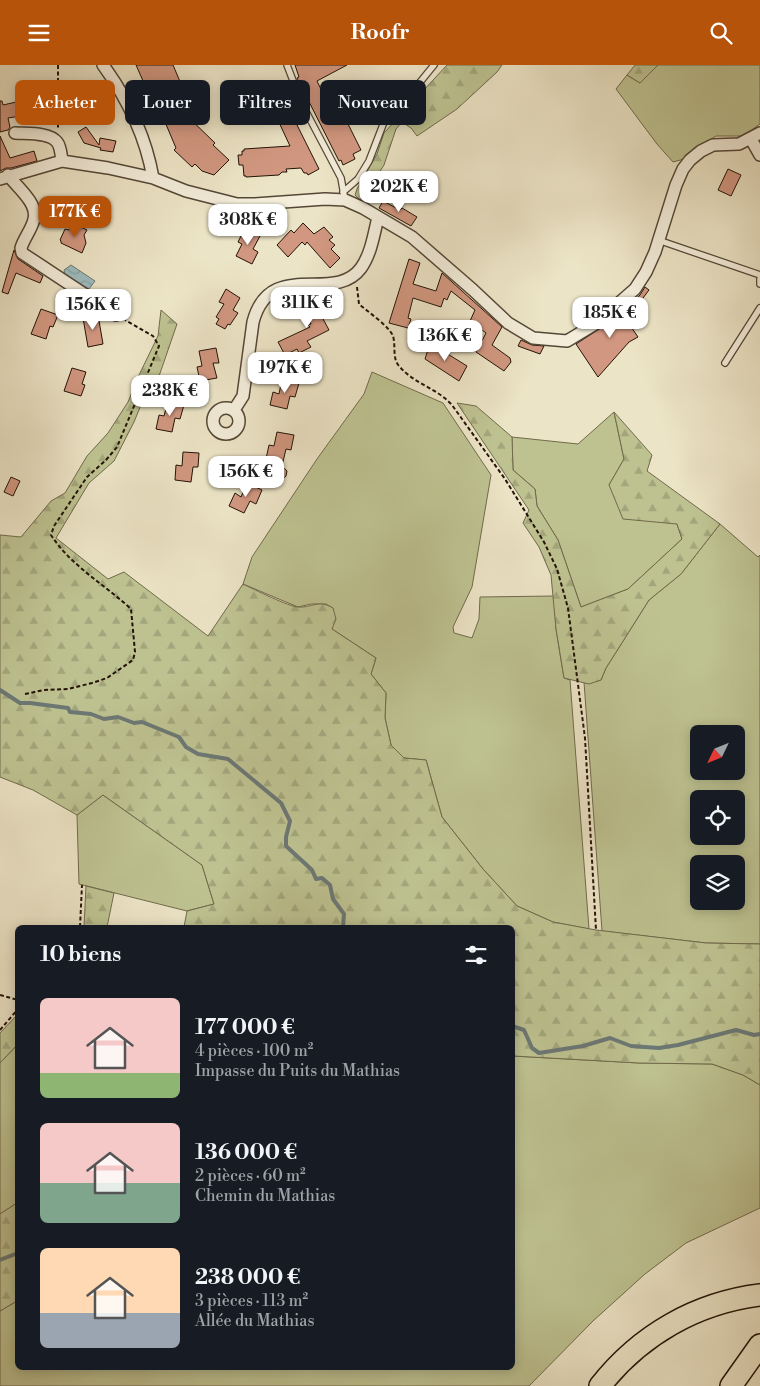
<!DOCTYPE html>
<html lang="fr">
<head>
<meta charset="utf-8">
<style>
	:root { --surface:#171b24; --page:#20242c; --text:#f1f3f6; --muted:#9ea1a6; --accent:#b45309 }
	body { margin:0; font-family:"Libre Bodoni",serif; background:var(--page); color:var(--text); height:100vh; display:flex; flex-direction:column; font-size:19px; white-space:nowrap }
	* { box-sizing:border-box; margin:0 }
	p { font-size:16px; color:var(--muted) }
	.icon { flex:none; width:28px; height:28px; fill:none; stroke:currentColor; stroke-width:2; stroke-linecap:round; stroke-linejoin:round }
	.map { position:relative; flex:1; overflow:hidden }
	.sheet { position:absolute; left:15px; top:860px; width:500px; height:445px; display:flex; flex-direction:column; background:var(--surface); border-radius:8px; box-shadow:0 2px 12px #0003 }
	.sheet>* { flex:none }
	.banner { position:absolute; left:15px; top:15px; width:500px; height:45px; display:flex; gap:10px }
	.needle { width:32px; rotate:227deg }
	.fabs { position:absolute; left:690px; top:660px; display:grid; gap:10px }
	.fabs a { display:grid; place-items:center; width:55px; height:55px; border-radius:8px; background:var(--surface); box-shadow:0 2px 12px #0003; font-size:25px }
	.price { position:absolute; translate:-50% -42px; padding:0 11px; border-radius:10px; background:#fff; color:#222; font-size:16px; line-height:32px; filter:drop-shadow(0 1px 2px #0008) }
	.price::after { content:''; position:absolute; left:50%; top:30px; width:15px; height:11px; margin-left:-8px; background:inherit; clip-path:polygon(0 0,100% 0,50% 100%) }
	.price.selected { background:var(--accent); color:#fff }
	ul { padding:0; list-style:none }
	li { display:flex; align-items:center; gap:15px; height:125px; padding:0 25px }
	li span { display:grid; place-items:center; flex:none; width:140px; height:100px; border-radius:8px; color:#555 }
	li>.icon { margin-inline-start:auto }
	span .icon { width:60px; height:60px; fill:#fffc; stroke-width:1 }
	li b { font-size:21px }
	h2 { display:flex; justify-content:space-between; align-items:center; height:60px; padding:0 25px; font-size:21px }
	.tag { padding:0 18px; border-radius:8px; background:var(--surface); box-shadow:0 2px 12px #0003; font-size:18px; line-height:45px }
	.tag.selected { background:var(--accent); color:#fff }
	header { display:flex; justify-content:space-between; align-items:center; height:65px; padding:0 25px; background:var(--accent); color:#fff; font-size:22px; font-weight:600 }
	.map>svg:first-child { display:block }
</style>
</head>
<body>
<header><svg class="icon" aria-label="menu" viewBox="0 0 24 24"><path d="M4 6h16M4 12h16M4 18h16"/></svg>Roofr<svg class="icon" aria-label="search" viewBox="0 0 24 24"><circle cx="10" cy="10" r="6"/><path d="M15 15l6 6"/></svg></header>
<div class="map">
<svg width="760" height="1321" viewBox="0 0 760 1321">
	<defs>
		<pattern id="forest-firs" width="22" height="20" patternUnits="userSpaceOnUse" patternTransform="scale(1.25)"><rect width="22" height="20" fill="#bec291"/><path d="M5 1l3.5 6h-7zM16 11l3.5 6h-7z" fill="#a3a67c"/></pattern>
		<pattern id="water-waves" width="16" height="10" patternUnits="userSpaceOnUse" patternTransform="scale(1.25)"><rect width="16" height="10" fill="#9dbcbf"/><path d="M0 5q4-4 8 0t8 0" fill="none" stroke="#87a1a3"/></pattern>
	</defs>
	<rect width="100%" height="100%" fill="#ece4c6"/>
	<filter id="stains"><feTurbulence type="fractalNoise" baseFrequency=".004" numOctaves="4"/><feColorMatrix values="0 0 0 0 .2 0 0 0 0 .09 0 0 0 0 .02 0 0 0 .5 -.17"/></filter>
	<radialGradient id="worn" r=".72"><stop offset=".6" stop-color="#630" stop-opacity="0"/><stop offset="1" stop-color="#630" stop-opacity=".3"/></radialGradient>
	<!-- grass -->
	<path fill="#bec291" stroke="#706a4c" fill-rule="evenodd" d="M 658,0 L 760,0 L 760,59 L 743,71 L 716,71 L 705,78 L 684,94 L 673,97 L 657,79 L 616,24 L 627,10 L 640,18 Z
		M 372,307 L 443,338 L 491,410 L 472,522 L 453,562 L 454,568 L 472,573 L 479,554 L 480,532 L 554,531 L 556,564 L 564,613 L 570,615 L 589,864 L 553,857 L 517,841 L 483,804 L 442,752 L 426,695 L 404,693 L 391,680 L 385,653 L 386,628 L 371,609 L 376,593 L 332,564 L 333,543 L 326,539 L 311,539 L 298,542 L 243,519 L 252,492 L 317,394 L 364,329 Z
		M 614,347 L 624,394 L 609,420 L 677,459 L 682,474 L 628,524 L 581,542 L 558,475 L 537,441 L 535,424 L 513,405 L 512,372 L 578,379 Z
		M 720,459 L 758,492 L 760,490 L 760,879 L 706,878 L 602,866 L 584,617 L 589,618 L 601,615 L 606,603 L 649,535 L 681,509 ZM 699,669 L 736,669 L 736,706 L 699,706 ZM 699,734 L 736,734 L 736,771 L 699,771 ZM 699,799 L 736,799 L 736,836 L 699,836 Z
		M 103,730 L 202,800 L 214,839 L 187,846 L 79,819 L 77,750 Z
		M 17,980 L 17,1138 L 0,1149 L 0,998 Z
		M 513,991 L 639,998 L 712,999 L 743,1010 L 760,1020 L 760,1143 L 686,1178 L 645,1209 L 593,1256 L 529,1321 L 0,1321 L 0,1246 L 17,1236 L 18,1302 L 512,1302 Z"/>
	<!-- forest -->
	<path fill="url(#forest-firs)" stroke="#706a4c" d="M 447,0 L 502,0 L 497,7 L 457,44 L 417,71 L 411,63 L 402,57 L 396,64 L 384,100 L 361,136 L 355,130 L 357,124 L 377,89 L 384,68 Z
		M 635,0 L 658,0 L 640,18 L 627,10 Z
		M 161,245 L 177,259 L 157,317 L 150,318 L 134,357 L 114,396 L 89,418 L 56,473 L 108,514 L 124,507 L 208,571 L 243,519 C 253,524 290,542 298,542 C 312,543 318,534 333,543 L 336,554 L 332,564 L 376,593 L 371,609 L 386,628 L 385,653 L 391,680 L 404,693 L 426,695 L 442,752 L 483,804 L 517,841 L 553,857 L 596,865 L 706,878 L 760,879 L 760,1020 L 743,1010 L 712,999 L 639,998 L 513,991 L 512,862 L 184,862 L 187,846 L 214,839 L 202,800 L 103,730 L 77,750 L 33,725 L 0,712 L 0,470 L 21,472 L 51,436 L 65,428 L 87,391 L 108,368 L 128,337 L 139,310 L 158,271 Z
		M 457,338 L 476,341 L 512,372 L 513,405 L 535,424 L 537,441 L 558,475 L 581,542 L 628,524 L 682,474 L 677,459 L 623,454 L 609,420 L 624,394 L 614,347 L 652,390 L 647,406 L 720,459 L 681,509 L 649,535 L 606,603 L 601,615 L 589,619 L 564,613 L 556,564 L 551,510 L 539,482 L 523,458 L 529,445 Z
		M 86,821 L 114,828 L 107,862 L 84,862 Z
		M 17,950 L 17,980 L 0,998 L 0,968 Z
		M 17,1138 L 17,1236 L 0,1246 L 0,1149 Z"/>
	<!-- water -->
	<path fill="url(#water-waves)" stroke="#6c7875" d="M 71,200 L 95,216 L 89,224 L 65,210 L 64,205 Z"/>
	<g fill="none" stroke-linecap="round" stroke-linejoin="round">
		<!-- stream -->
		<path stroke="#6c7875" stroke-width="4" d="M 0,625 L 20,638 L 30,638 L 68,643 L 70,647 L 91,649 L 104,654 L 118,652 L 134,658 L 142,657 L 179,672 L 186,682 L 198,689 L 228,694 L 281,738 L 290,756 L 286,772 L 286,781 L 312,805 L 316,814 L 322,813 L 330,820 L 333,834 L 344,849 L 343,862
			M 512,961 L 524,965 L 532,983 L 539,988 L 583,981 L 610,973 L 631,981 L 659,983 L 678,980 L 736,965 L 754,970 L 760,969
			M 0,1195 L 18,1188"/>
	</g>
	<!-- building -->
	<path fill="#d19780" stroke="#231307" d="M 136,0 L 173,0 L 192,45 L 184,48 L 215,78 L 213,80 L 229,95 L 214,110 L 202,106 L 195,99 L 192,102 L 174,85 L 176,83 L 165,57 L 162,59 Z
		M 295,0 L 347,0 L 317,16 L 337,57 L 345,53 L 361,85 L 353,89 L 355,94 L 343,100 L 341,95 L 339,96 L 297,13 L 299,12 Z
		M 25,35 L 26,39 L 31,38 L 32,40 L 46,37 L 48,50 L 28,56 L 27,50 L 8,53 L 10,62 L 8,65 L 0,67 L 0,36 L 2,36 L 3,40 Z
		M 285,47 L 287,50 L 291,48 L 319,104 L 308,110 L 307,108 L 304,108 L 301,103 L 286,104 L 287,107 L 282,107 L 279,110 L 246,112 L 246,111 L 244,111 L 243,100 L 239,100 L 238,90 L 242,90 L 242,86 L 244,86 L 244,84 L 290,81 L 276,51 Z
		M 86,62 L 99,80 L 100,73 L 116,76 L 113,87 L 100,85 L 101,83 L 84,78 L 78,67 Z
		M 0,71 L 10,93 L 34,86 L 37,96 L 11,103 L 6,103 L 0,106 Z
		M 728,104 L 741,110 L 731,131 L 718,125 Z
		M 383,136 L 400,145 L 402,143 L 417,152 L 411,161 L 379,143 Z
		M 73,158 L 87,165 L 84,170 L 86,178 L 82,188 L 61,178 L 61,176 L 60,175 L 65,164 L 69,165 Z
		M 303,158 L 314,169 L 324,162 L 333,172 L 329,175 L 335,180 L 331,184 L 340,193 L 330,203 L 307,177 L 305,180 L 302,177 L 288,192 L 277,180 L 291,165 L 294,168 Z
		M 245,163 L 260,171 L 253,184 L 258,187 L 252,199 L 236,191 L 242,179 L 238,177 Z
		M 14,185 L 18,194 L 43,211 L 40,218 L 16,208 L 8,229 L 2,227 Z
		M 409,194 L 420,198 L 413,219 L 436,226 L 442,208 L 502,262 L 492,280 L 510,293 L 511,297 L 504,306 L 476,287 L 486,268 L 470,256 L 475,245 L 451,226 L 447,235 L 444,233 L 441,242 L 413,233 L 408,253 L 411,254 L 408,263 L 389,258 Z
		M 645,222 L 649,225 L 637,241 L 639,243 L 627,256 L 638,272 L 629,277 L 598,312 L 576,279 L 610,257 L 640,230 Z
		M 226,224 L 240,233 L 233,245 L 238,248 L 230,260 L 228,259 L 225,264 L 216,259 L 219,254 L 216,252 L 224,239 L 219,237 Z
		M 313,233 L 318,234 L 326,250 L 322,252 L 329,265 L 307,276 L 311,282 L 299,288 L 297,284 L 285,290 L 278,277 L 310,262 L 308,260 L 311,259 L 301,240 Z
		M 41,244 L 58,250 L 53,262 L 50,261 L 46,274 L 31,269 Z
		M 98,250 L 103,279 L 88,282 L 83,253 Z
		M 521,275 L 532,280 L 544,281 L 540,289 L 518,281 Z
		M 430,278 L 467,301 L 459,316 L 425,294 Z
		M 216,283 L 219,298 L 213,298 L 217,313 L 200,316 L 197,302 L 202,301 L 199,286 Z
		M 72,303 L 86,307 L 82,319 L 85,320 L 81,331 L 64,326 Z
		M 282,314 L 299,318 L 295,332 L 290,331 L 287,344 L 270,340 L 273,327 L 279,329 Z
		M 168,336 L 184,340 L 180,354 L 175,353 L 172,367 L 156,364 L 159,350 L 164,351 Z
		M 277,367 L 294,370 L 291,385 L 286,384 L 282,401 L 287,406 L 286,411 L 280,417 L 268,402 L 270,395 L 266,394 L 269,380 L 274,381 Z
		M 183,387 L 199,388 L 198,402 L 193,402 L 191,417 L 175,415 L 176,400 L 182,401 Z
		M 11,412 L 20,416 L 13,431 L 4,427 Z
		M 247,418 L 262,425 L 256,439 L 250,436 L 244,448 L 229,441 L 235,428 L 241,432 Z"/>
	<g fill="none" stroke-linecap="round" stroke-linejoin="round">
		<defs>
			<path id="service" d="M 287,0 L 302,39 L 341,113 L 344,130
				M 343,127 L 358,114 L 369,96 L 384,57 L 412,27 L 434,0
				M 658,175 L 760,210
				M 760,214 L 760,219
				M 725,298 L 760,243"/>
			<path id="minor" d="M 103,0 C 127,33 146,73 153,113
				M 15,68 C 27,69 49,67 57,77 C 61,82 61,90 62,96
				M 751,74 L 760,90
				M 8,110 C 17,122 38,138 34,154 C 32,164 24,173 21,183 L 22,188 L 116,250
				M 0,114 L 62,96 L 108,103 L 153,113 L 186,126 L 237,139 L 255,139 L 325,134 L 345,135 L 363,143 L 412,172 L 473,225 L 508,258 L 533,273 L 567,276 L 595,259 L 635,224 L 646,207 L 655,187 L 676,120 L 683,104 L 690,95 L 701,86 L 713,80 L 739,79 L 760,68
				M213 356a13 13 0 1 1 26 0a13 13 0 1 1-26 0Z
				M 234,345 L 243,331 L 253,257 C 270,192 334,240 361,203 C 371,189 374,169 378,152"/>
			<path id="motorway" d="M 600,1321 C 640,1270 696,1238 760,1230
				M 731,1321 L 760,1280"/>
		</defs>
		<!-- service casing -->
		<use href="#service" stroke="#554737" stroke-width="8"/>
		<!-- minor casing -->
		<use href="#minor" stroke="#554737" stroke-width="14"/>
		<!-- motorway casing -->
		<use href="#motorway" stroke="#231307" stroke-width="24"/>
		<!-- path -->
		<path stroke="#231307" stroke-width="2" stroke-dasharray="4 2.5" stroke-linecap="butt" d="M 58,0 L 58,64
			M 357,222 L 359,239 C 368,247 389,261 393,271 C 396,281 392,293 399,301 C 414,319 437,323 452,340 L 505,414 L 544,477 L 557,504 L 568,543 L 585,673 L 596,865
			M 25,629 L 44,625 L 68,624 L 92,618 L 107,613 L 133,595 L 135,587 L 131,544 C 104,519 71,501 51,470 L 54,461 L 87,412 L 106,395 L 117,382 L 159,281 L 153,271 L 125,255
			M 80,862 L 82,820
			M 0,930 L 18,935
			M 0,965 L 18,944"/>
		<!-- service -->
		<use href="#service" stroke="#f3edda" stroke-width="5.5"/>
		<!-- minor -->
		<use href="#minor" stroke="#f3edda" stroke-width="11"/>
		<!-- motorway -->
		<use href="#motorway" stroke="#ece4c6" stroke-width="21"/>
	</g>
	<rect width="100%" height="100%" filter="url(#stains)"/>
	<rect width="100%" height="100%" fill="url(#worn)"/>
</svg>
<div class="fabs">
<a><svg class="needle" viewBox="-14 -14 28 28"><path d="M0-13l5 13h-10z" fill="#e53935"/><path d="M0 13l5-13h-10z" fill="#9ea1a6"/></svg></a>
<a><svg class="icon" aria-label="locate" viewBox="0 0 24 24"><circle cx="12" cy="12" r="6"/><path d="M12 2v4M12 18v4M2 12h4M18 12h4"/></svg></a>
<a><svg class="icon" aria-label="layers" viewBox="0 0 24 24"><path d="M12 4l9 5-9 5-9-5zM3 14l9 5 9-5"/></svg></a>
</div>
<b class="price" style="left:399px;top:148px">202K €</b>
<b class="price selected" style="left:75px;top:173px">177K €</b>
<b class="price" style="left:248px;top:181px">308K €</b>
<b class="price" style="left:307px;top:264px">311K €</b>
<b class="price" style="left:93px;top:266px">156K €</b>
<b class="price" style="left:610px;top:274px">185K €</b>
<b class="price" style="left:445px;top:297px">136K €</b>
<b class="price" style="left:285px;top:329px">197K €</b>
<b class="price" style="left:170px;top:352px">238K €</b>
<b class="price" style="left:246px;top:433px">156K €</b>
<div class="banner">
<a class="tag selected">Acheter</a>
<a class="tag">Louer</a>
<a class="tag">Filtres</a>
<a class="tag">Nouveau</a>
</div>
<section class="sheet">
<h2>10 biens<svg class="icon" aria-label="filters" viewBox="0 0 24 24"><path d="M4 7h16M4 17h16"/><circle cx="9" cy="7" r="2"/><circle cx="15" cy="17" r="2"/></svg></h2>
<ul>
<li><span style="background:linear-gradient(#f6c9c9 75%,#8fb573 0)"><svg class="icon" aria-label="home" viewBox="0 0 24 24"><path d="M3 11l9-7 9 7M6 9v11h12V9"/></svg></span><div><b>177 000 €</b><p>4 pièces · 100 m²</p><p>Impasse du Puits du Mathias</p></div></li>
<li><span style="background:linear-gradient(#f6c9c9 60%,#7fa58c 0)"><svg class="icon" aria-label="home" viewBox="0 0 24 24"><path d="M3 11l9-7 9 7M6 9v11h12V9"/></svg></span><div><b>136 000 €</b><p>2 pièces · 60 m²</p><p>Chemin du Mathias</p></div></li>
<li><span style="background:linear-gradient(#ffd9b3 65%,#9aa5b1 0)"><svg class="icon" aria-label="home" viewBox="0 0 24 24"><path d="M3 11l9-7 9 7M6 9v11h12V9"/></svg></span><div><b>238 000 €</b><p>3 pièces · 113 m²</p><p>Allée du Mathias</p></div></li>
</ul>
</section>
</div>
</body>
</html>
